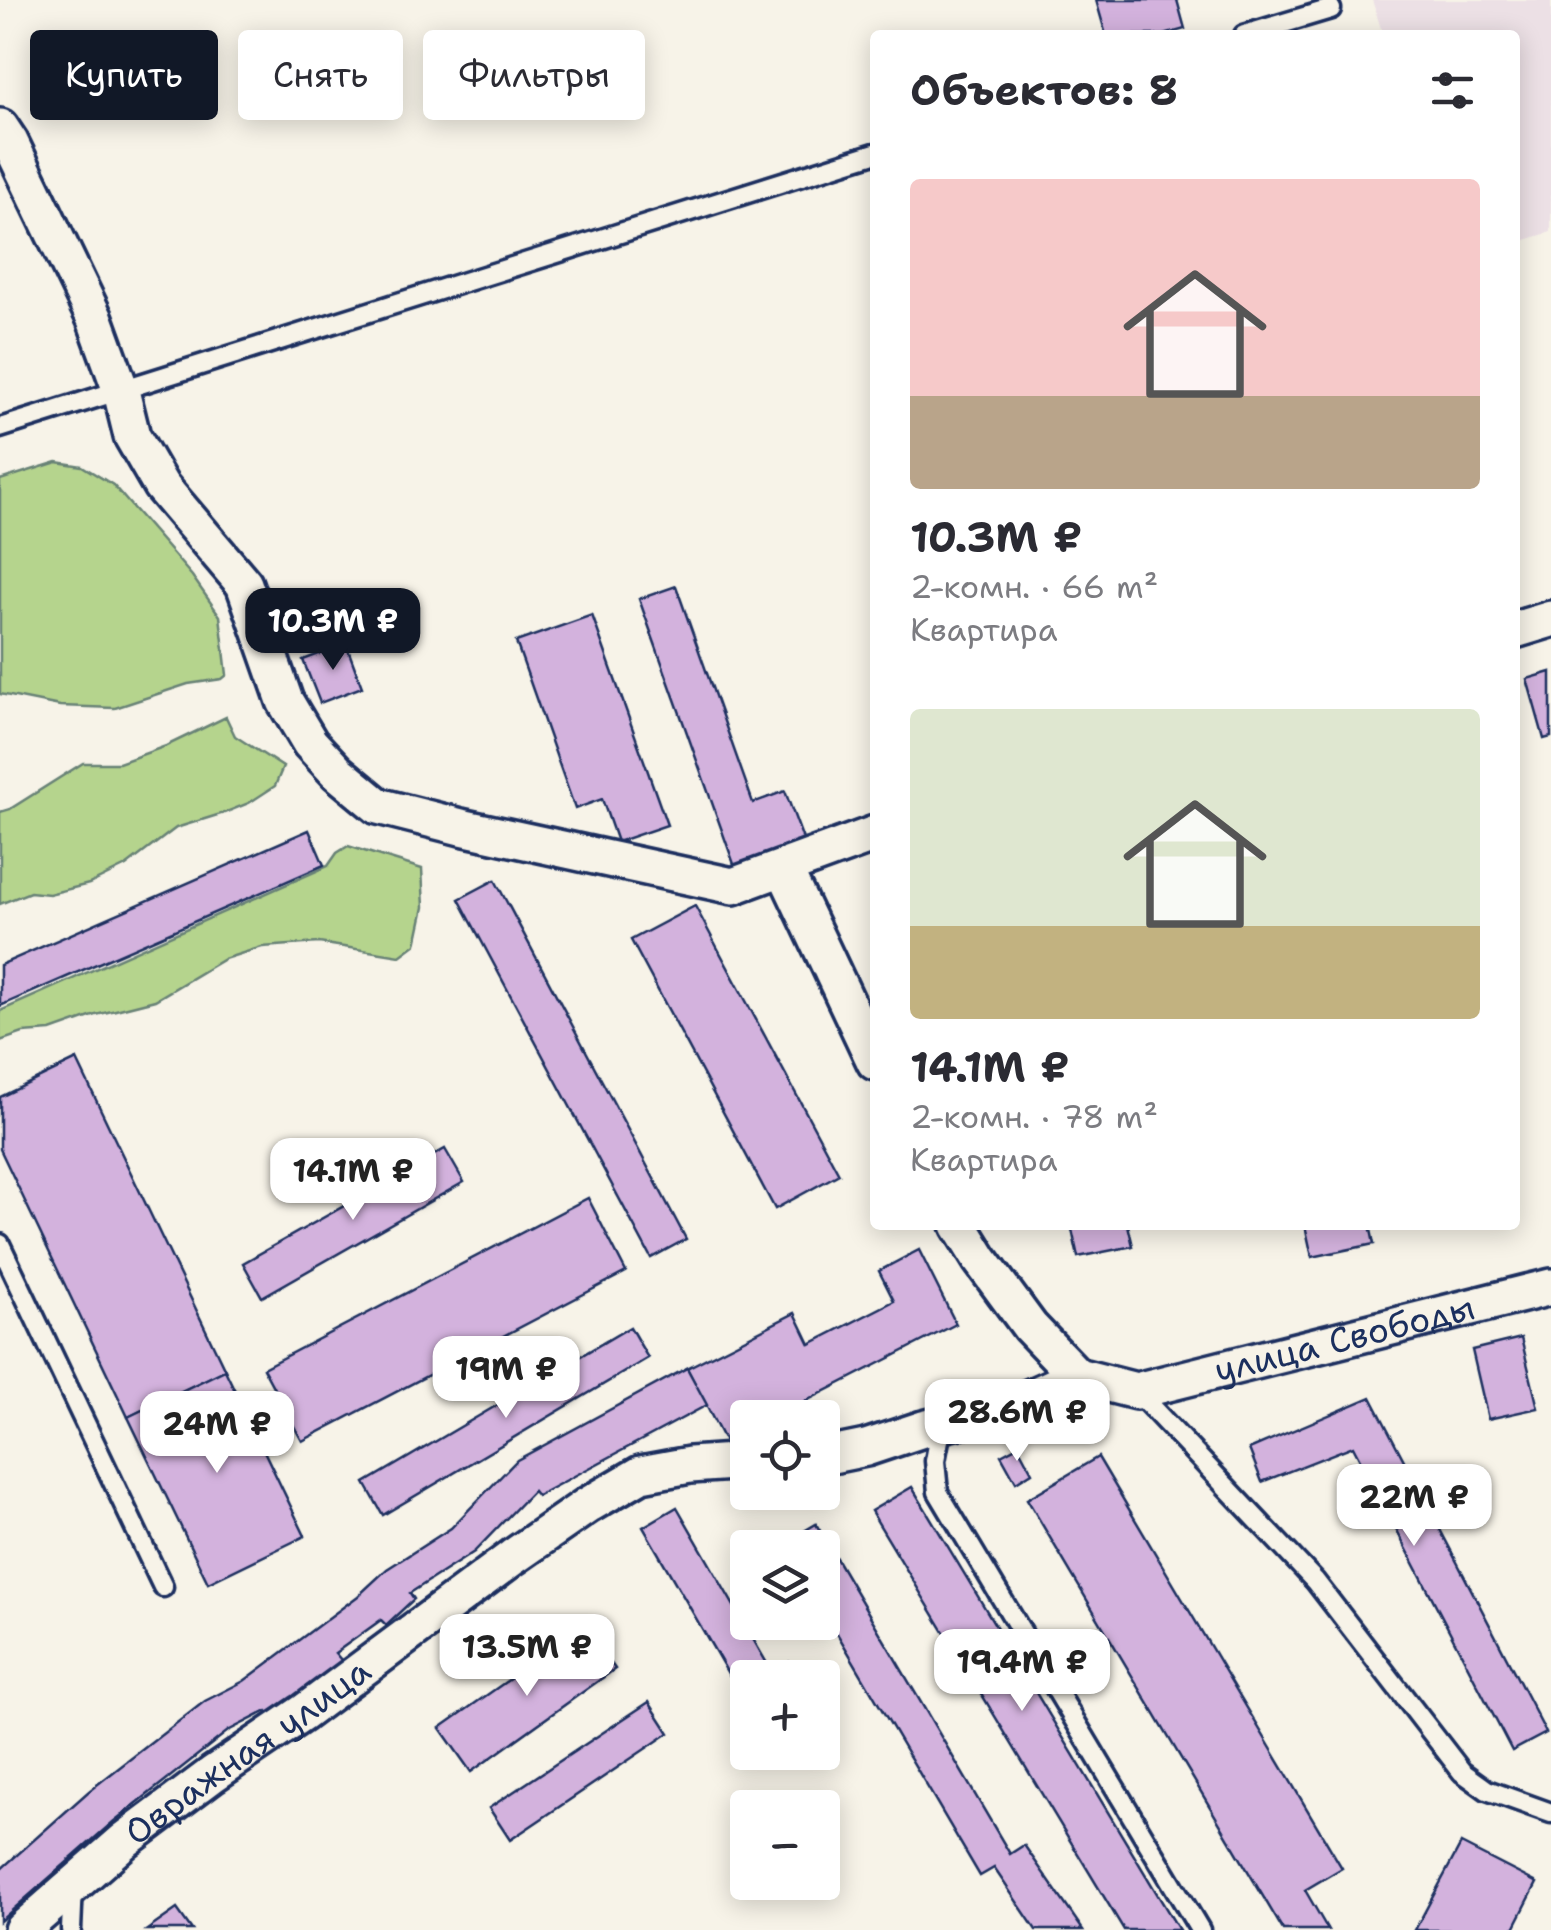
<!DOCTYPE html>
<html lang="ru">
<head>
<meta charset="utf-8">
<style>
	:root { --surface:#fff; --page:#f7f7f7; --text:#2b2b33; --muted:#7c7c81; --accent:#111827 }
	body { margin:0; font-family:"Shantell Sans",sans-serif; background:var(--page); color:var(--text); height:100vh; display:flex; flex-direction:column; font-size:38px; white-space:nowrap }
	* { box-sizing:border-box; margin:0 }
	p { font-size:32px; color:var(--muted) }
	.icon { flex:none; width:55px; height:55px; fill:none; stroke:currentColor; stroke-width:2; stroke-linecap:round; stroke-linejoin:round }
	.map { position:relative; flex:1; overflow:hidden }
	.panel { position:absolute; left:870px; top:30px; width:650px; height:1200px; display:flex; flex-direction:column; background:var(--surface); border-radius:10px; box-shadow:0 5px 25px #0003 }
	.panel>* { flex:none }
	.hud { position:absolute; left:30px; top:30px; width:690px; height:90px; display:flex; gap:20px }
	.controls { position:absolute; left:730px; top:1400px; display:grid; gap:20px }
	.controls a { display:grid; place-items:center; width:110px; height:110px; border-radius:10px; background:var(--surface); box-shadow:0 5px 25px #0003; font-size:50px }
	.price { position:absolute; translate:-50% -85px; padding:0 22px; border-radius:20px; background:#fff; color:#222; font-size:32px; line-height:65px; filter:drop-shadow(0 2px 5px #0008) }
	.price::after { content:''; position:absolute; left:50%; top:60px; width:30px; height:22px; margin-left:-15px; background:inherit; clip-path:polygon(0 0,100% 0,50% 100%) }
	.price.current { background:var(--accent); color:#fff }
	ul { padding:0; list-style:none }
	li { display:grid; align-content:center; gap:20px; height:530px; padding:0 40px }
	li span { display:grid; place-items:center; height:310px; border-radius:10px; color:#555 }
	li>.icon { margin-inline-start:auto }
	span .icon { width:180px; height:180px; fill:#fffc; stroke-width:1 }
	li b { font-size:42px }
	h2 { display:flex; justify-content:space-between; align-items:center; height:120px; padding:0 40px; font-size:42px }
	.chip { padding:0 35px; border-radius:10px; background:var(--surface); box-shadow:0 5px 25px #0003; font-size:35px; line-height:90px }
	.chip.current { background:var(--accent); color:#fff }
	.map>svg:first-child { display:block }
	.built { fill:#ece0e5 }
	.green { fill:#b5d48d; stroke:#688276; stroke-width:2.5 }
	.building { fill:#d3b2dd; stroke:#1b2f5e; stroke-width:2.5 }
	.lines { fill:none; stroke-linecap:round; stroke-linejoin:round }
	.lane-casing { stroke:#1b2f5e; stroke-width:25 }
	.street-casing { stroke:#1b2f5e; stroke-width:42 }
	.lane { stroke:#f7f3e8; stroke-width:18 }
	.street { stroke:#f7f3e8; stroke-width:35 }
	.labels { text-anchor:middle; stroke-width:8; stroke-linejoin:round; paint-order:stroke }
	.street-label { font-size:35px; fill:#1b2f5e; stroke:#f7f3e8 }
</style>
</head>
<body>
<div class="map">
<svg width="1551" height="1930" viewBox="0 0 1551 1930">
	<rect width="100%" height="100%" fill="#f7f3e8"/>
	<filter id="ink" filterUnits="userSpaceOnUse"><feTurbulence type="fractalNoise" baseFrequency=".01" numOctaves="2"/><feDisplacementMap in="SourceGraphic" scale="20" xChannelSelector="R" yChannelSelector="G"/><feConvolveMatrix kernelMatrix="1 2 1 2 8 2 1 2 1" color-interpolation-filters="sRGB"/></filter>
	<g filter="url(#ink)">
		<!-- built -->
		<path class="built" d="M1372,0H1551V232L1515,243V35H1383Z"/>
		<!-- green -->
		<g class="green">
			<path d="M57,462L82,466L113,485L192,576L220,616L227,675L222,679L188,684L115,708L60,706L0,694V480Z"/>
			<path d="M226,717L235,736L283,767L275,786L249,803L224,813L176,828L126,866L89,884L49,894L30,892L0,904V812L10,809L83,763H119L166,746Z"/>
			<path d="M348,846L422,869L424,907L416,944L400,956L319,943L262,947L224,959L155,1000L96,1015L51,1031L23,1033L0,1041V1011L328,866L337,853Z"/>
		</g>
		<!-- building -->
		<g class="building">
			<path d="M1096,0H1177L1185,29L1164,35H1106Z"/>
			<path d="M676,586L753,803L785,791L804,842L735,867L639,599Z"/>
			<path d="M592,615L667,825L617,842L602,799L575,809L516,642Z"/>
			<path d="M346,644L362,687L320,703L303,660Z"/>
			<path d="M1551,672V737L1544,739L1527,679Z"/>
			<path d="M309,830L324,865L0,1006V965Z"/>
			<path d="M495,880L686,1239L651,1258L459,899Z"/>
			<path d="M695,906L839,1174L775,1209L631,940Z"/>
			<path d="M77,1060L225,1370L128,1417L0,1149V1097Z"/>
			<path d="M445,1149L464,1182L262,1297L243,1263Z"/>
			<path d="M588,1198L626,1272L302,1441L263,1368Z"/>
			<path d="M1071,1225H1128L1133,1246L1078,1257Z"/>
			<path d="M1305,1225H1370L1374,1244L1312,1257Z"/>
			<path d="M919,1250L956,1324L773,1418H748V1430L725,1442L687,1368L795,1313L810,1344L894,1301L879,1271Z"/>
			<path d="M630,1327L648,1358L383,1515L365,1483Z"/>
			<path d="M1521,1338L1538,1408L1488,1419L1472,1350Z"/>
			<path d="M687,1368L707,1405L537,1496L533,1491L474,1552L410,1593L414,1599L386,1625L381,1620L335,1653L342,1661L271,1716L267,1711L228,1731L113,1822L0,1921V1870L89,1791L205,1701L244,1681L358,1596L387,1569L451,1528L517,1460Z"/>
			<path d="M225,1370L305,1536L208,1583L128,1417Z"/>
			<path d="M1371,1397L1546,1733L1512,1751L1353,1446L1262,1482L1249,1449Z"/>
			<path d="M1018,1446L1032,1472L1016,1482L1001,1455Z"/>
			<path d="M1098,1457L1342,1868L1305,1890L1328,1930H1283L1027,1499Z"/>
			<path d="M912,1487L1179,1930H1124L871,1511Z"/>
			<path d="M677,1507L772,1672L789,1662L798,1678H748V1708L643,1527Z"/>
			<path d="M816,1524L1010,1854L1024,1845L1083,1930H1036L994,1868L980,1876L822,1608V1548H787L784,1543Z"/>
			<path d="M585,1626L615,1669L471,1772L440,1728Z"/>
			<path d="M649,1702L669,1733L510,1840L489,1808Z"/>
			<path d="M1461,1844L1537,1883L1513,1930H1415Z"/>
			<path d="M177,1909L192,1930H147Z"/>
		</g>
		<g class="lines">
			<defs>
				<g id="lane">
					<path d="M1244,35L1331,9"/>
					<path d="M0,428L875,153"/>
					<path d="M0,1244L163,1587"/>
					<path d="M1136,1391L1315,1581L1462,1772L1487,1790L1551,1813"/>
					<path d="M942,1424L935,1461L938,1492L1200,1930"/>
					<path d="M71,1930L73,1885"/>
				</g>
				<g id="street">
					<path d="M0,127L10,142L95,319L121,391L132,436L161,486L244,584L285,701L310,743L337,772L378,806L461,827L733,886L875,834"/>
					<path d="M1515,630L1551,619"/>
					<path d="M784,869L875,1062"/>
					<path id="s1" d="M959,1225L980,1259L1030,1327L1077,1376L1136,1391L1551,1287"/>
					<path d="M822,1457L866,1448L923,1429L1007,1408L1077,1376"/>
					<path id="s2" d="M22,1930L125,1840L213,1774L303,1713L513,1557L588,1505L641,1474L690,1465L748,1461"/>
				</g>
			</defs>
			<!-- lane casing -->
			<use href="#lane" class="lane-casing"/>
			<!-- street casing -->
			<use href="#street" class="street-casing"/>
			<!-- lane -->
			<use href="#lane" class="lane"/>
			<!-- street -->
			<use href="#street" class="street"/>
		</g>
	</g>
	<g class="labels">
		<!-- street labels -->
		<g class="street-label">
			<text dy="12" stroke="none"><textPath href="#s1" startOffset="468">улица Свободы</textPath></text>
			<text dy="12" stroke="none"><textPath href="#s2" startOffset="288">Овражная улица</textPath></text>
		</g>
	</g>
</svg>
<div class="controls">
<a><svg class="icon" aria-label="locate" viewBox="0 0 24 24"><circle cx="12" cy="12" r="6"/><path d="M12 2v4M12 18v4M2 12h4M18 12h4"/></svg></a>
<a><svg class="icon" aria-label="layers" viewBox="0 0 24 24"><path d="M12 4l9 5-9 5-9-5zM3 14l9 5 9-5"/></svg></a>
<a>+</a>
<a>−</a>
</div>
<b class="price current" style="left:333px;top:673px">10.3M ₽</b>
<b class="price" style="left:353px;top:1223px">14.1M ₽</b>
<b class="price" style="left:506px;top:1421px">19M ₽</b>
<b class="price" style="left:1017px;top:1464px">28.6M ₽</b>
<b class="price" style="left:217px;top:1476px">24M ₽</b>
<b class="price" style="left:1414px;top:1549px">22M ₽</b>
<b class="price" style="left:527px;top:1699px">13.5M ₽</b>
<b class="price" style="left:1022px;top:1714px">19.4M ₽</b>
<div class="hud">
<a class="chip current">Купить</a>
<a class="chip">Снять</a>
<a class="chip">Фильтры</a>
</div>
<section class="panel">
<h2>Объектов: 8<svg class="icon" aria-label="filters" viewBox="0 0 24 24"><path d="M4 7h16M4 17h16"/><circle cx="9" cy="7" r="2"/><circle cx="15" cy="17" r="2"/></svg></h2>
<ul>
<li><span style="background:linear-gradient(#f6c9c9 70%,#b9a48a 0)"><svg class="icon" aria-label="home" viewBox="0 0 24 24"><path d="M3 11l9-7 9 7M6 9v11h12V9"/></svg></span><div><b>10.3M ₽</b><p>2-комн. · 66 m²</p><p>Квартира</p></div></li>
<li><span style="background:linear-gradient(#dfe7d0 70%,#c2b280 0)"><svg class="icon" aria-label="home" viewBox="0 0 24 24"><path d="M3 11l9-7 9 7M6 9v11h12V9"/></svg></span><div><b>14.1M ₽</b><p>2-комн. · 78 m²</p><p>Квартира</p></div></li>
</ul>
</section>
</div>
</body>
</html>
